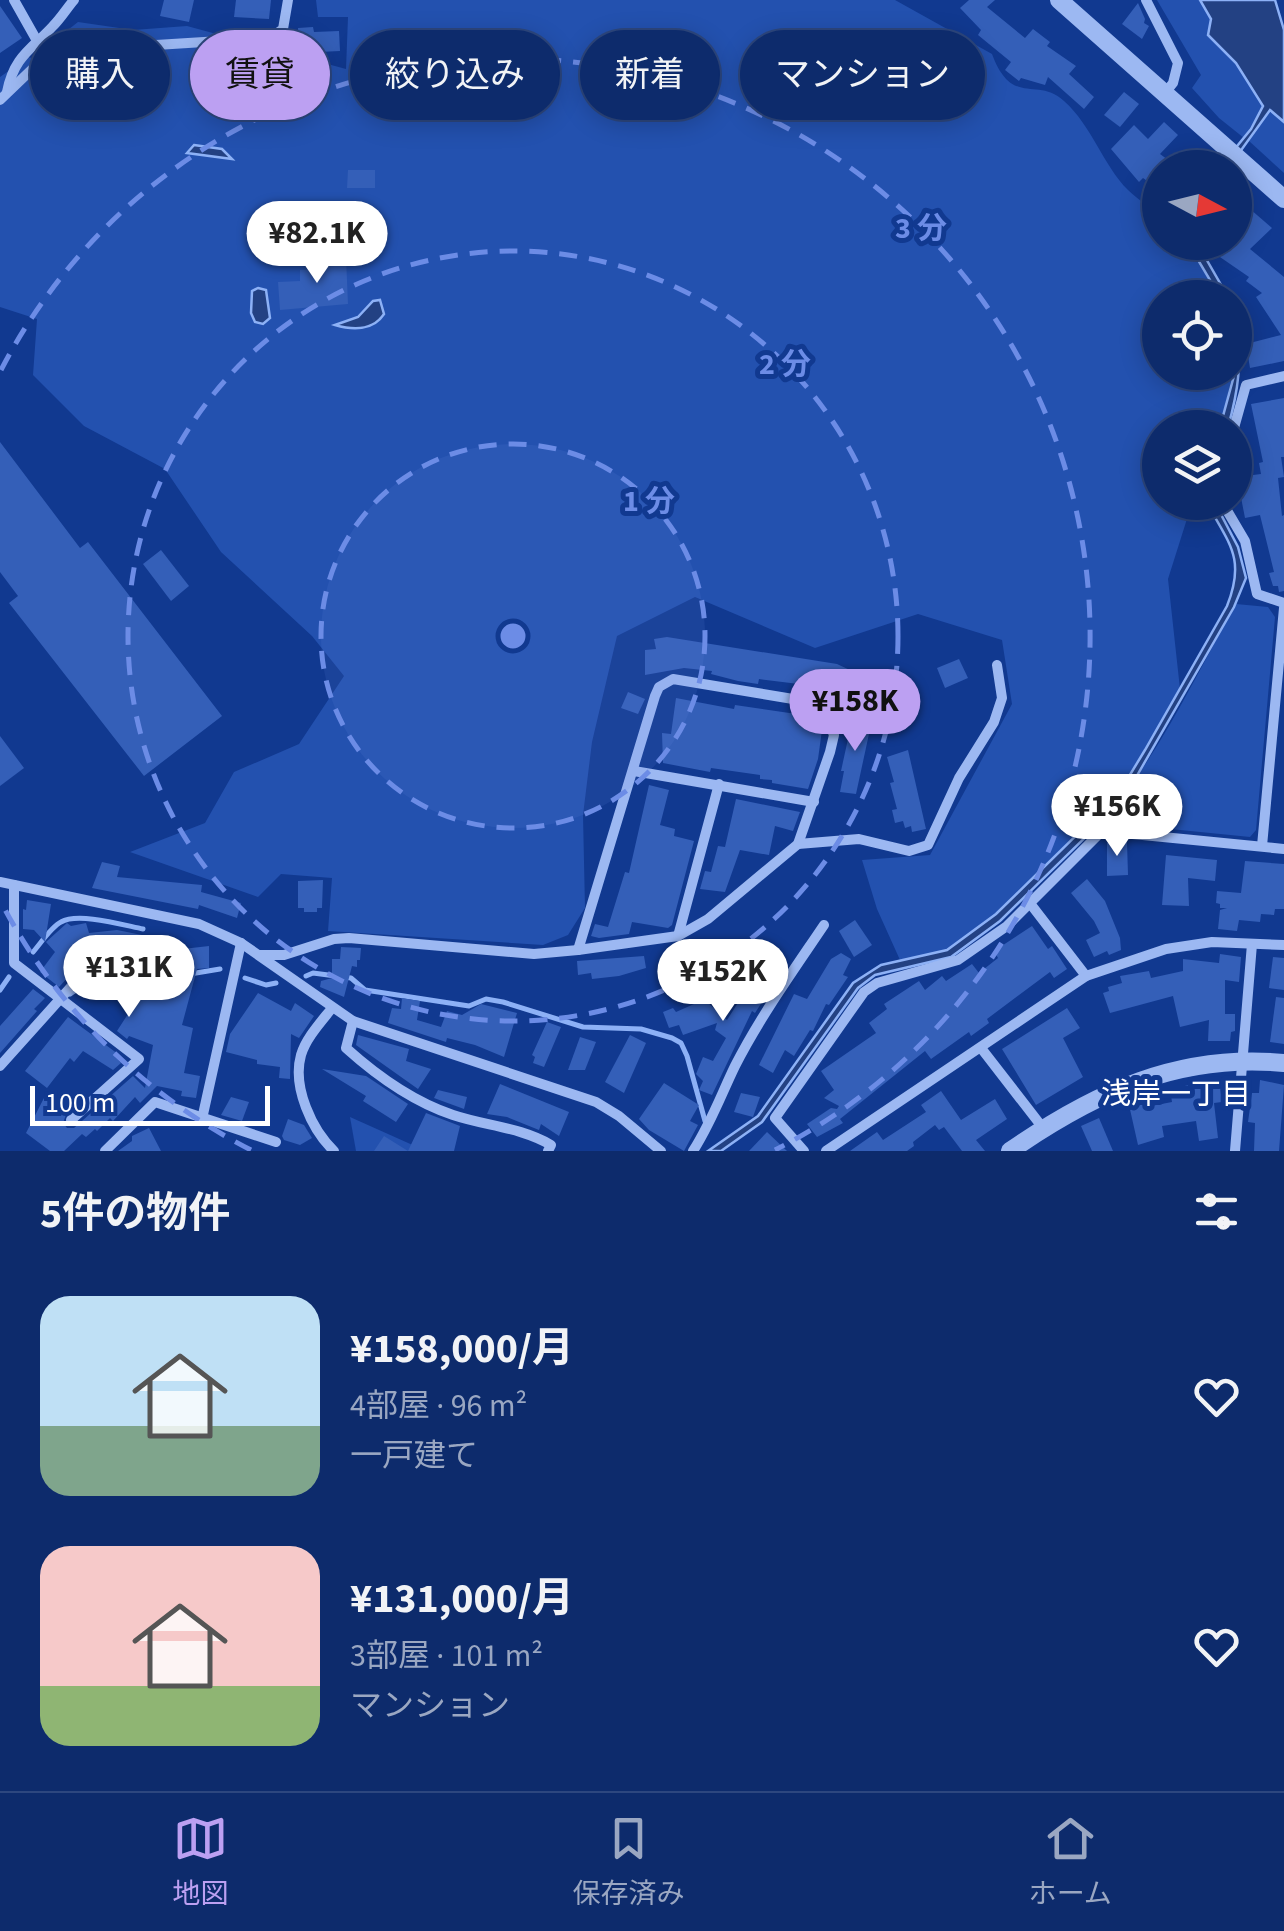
<!DOCTYPE html>
<html lang="ja">
<head>
<meta charset="utf-8">
<style>
	:root { --surface:#0d2b6c; --page:#163372; --text:#f1f3f6; --muted:#9aa7c2; --line:#2d477f; --accent:#bca0f2 }
	body { margin:0; font-family:"Source Sans 3","Noto Sans JP",sans-serif; background:var(--page); color:var(--text); height:100vh; display:flex; flex-direction:column; font-size:38px; white-space:nowrap }
	* { box-sizing:border-box; margin:0 }
	p { font-size:32px; color:var(--muted) }
	.icon { flex:none; width:55px; height:55px; fill:none; stroke:currentColor; stroke-width:2; stroke-linecap:round; stroke-linejoin:round }
	.map { position:relative; height:1151px; overflow:hidden }
	.panel { display:flex; flex-direction:column; background:var(--surface); flex:1 }
	.panel>* { flex:none }
	.banner { position:absolute; left:30px; top:30px; width:1225px; height:90px; display:flex; gap:20px }
	.needle { width:65px; rotate:97deg }
	.buttons { position:absolute; left:1142px; top:150px; display:grid; gap:20px }
	.buttons a { display:grid; place-items:center; width:110px; height:110px; border-radius:50%; background:var(--surface); box-shadow:0 5px 25px #0003,0 0 0 2px var(--line); font-size:50px }
	.scale { position:absolute; left:30px; bottom:25px; width:240px; box-sizing:border-box; padding-left:10px; border:5px solid #fff; border-top:0; font-size:28px; line-height:35px; white-space:nowrap; color:#fff; -webkit-text-stroke:8px #113990; paint-order:stroke }
	.price { position:absolute; translate:-50% -85px; padding:0 22px; border-radius:35px; background:#fff; color:#222; font-size:32px; line-height:65px; filter:drop-shadow(0 2px 5px #0008) }
	.price::after { content:''; position:absolute; left:50%; top:60px; width:30px; height:22px; margin-left:-15px; background:inherit; clip-path:polygon(0 0,100% 0,50% 100%) }
	.price.selected { background:var(--accent); color:#111 }
	ul { padding:0; list-style:none }
	li { display:flex; align-items:center; gap:30px; height:250px; padding:0 40px }
	li span { display:grid; place-items:center; flex:none; width:280px; height:200px; border-radius:30px; color:#555 }
	li>.icon { margin-inline-start:auto }
	span .icon { width:120px; height:120px; fill:#fffc; stroke-width:1 }
	li b { font-size:42px }
	h2 { display:flex; justify-content:space-between; align-items:center; height:120px; padding:0 40px; font-size:42px }
	.pill { padding:0 35px; border-radius:45px; background:var(--surface); box-shadow:0 5px 25px #0003,0 0 0 2px var(--line); font-size:35px; line-height:90px }
	.pill.selected { background:var(--accent); color:#111 }
	.tabs { display:flex; justify-content:space-around; align-items:center; height:140px; border-top:2px solid var(--line); background:var(--surface); font-size:28px; color:var(--muted) }
	.tabs a { display:grid; justify-items:center; gap:5px }
	.tabs .selected { color:var(--accent) }
	.map>svg:first-child { display:block }
	.green { fill:#2351af }
	.water { fill:#234183; stroke:#8db1f6; stroke-width:2.5 }
	.lines { fill:none; stroke-linecap:round; stroke-linejoin:round }
	.stream { stroke:#8db1f6; stroke-width:5 }
	.building { fill:#345fb8 }
	.minor { stroke:#9cb8f2; stroke-width:10 }
	.tertiary { stroke:#9cb8f2; stroke-width:18 }
	.ring { fill:none; stroke:#6c8ce6; stroke-width:5; stroke-dasharray:18 12 }
	.labels { text-anchor:middle; stroke-width:10; stroke-linejoin:round; paint-order:stroke }
	.neighbourhood-label { font-size:30px; fill:#fff; stroke:#113990 }
	.centre { fill:#6c8ce6; stroke:#113990; stroke-width:5 }
	.ring-label { font-size:30px; text-anchor:middle; font-weight:bold; fill:#6c8ce6; stroke:#113990; stroke-width:10; stroke-linejoin:round; paint-order:stroke }
</style>
</head>
<body>
<div class="map">
<svg width="1284" height="1151" viewBox="0 0 1284 1151">
	<rect width="100%" height="100%" fill="#113990"/>
	<!-- green -->
	<g class="green">
		<path d="M316,0H895L992,54C1012,108 1037,76 1064,101C1092,126 1103,165 1128,190C1137,199 1150,207 1160,213V242L1188,243L1220,297L1160,298V372L1233,373L1220,427L1160,428V502L1192,503L1168,579L1180,689L1122,788L996,914L947,950L900,960L877,909L862,860L930,855L1012,704L1002,640L918,614L815,648L695,597L617,636L592,742L583,815L585,908L568,935L543,945L328,931L332,878L281,874L258,897L130,852L205,823L234,772L299,744L344,676L312,636L221,552L165,469L84,426L33,375L37,319L0,307V77L10,70L18,55L32,58L78,22L133,30L187,26L346,69L348,17H318Z"/>
		<path d="M1157,0H1200L1211,19L1208,36L1236,63L1263,107L1244,138L1219,118L1192,88L1201,75Z"/>
		<path d="M1270,110L1284,122V173L1249,141Z"/>
		<path d="M1236,604L1268,607L1275,617L1256,830L1250,837L1101,822C1158,759 1194,678 1236,604Z"/>
		<path d="M350,1117L426,1151H356Z"/>
	</g>
	<!-- water -->
	<g class="water">
		<path d="M1200,0H1275L1284,30V122L1270,110L1229,167H1220L1251,129L1263,106L1236,63L1208,35L1211,19Z"/>
		<path d="M205,93L244,96L249,100V106L240,114L221,112L200,102L198,95Z"/>
		<path d="M194,145L222,149L232,159L187,153Z"/>
		<path d="M1188,243H1197L1228,297H1220Z"/>
		<path d="M258,288L266,290L270,318L263,324L255,322L251,313L252,291Z"/>
		<path d="M380,300L384,314C373,331 352,330 335,325L358,317L373,301Z"/>
		<path d="M1235,324C1243,360 1238,392 1228,427H1220L1235,372Z"/>
		<path d="M1207,503H1215L1238,547L1246,578L1234,607L1127,793L1101,822L1000,921L951,957L875,975L858,988L762,1122L721,1151H708L758,1116L853,983L881,965L947,950L996,914L1096,816L1122,788L1145,750L1227,606C1246,558 1229,544 1207,503Z"/>
	</g>
	<g class="lines">
		<!-- stream -->
		<g class="stream">
			<path d="M33,952C41,943 51,927 61,922C78,912 123,925 143,929"/>
			<path d="M190,974L220,969"/>
			<path d="M306,976L313,973L351,978L365,990L469,1006L486,999L503,1002L583,1027L641,1029L672,1038L681,1043L687,1056L705,1121"/>
			<path d="M245,978L266,985L276,983"/>
			<path d="M0,990L9,977"/>
			<path d="M70,994C96,978 104,967 135,975"/>
		</g>
	</g>
	<!-- building -->
	<g class="building">
		<path d="M164,0H194L189,22L160,16Z"/>
		<path d="M236,0H271L269,19L234,17Z"/>
		<path d="M969,0H995L987,7L1025,38L1033,29L1050,42L1047,46L1076,66L1069,74L1094,97L1084,109L1048,77L1045,85L1021,78L1019,81L1005,70L1011,62L978,35L981,30L960,8Z"/>
		<path d="M1138,3L1145,19L1144,23L1149,26L1142,39L1122,24Z"/>
		<path d="M0,6L22,38L0,53Z"/>
		<path d="M313,27L314,32L339,31L340,51L299,53L298,28Z"/>
		<path d="M1124,92L1139,104L1120,127L1104,115Z"/>
		<path d="M1164,122L1178,135L1160,154L1179,168H1160V190L1143,178L1139,182L1111,149L1134,125L1148,139Z"/>
		<path d="M348,170H375V188H347Z"/>
		<path d="M1235,196L1272,228L1250,249L1284,277V361L1250,368L1246,344L1281,335L1256,297L1262,293L1246,281L1249,277L1217,255L1226,242H1235Z"/>
		<path d="M340,255V258L346,257L348,304L280,310L278,282L300,281V270L316,269L315,256Z"/>
		<path d="M1284,398V457H1281L1284,477L1278,478L1282,516L1284,515V591L1279,592L1278,586H1273L1269,573L1274,572L1260,515L1245,518L1237,477L1261,474L1259,463L1263,462L1251,404Z"/>
		<path d="M0,442L80,548L88,542L222,716L144,776L9,603L18,596L0,572Z"/>
		<path d="M161,550L189,586L171,601L143,564Z"/>
		<path d="M667,637L837,664L852,671L856,698L814,690L815,686L759,679L758,684L738,681L711,674L712,671L684,668L645,675V650L656,649L654,639Z"/>
		<path d="M959,659L968,678L945,688L937,668Z"/>
		<path d="M628,692L645,699L638,714L621,708Z"/>
		<path d="M676,698L734,709L735,705L810,716V722L820,724L822,730L818,759L808,789L772,783V780L760,779V775L711,768L710,772L663,763L662,733L671,734Z"/>
		<path d="M853,716L872,720L856,794L840,792L844,771H841Z"/>
		<path d="M0,736L24,768L0,786Z"/>
		<path d="M908,750L926,829L912,832L911,826L905,828L903,821L895,823L892,810L897,809L890,783L894,782L887,757Z"/>
		<path d="M649,785L669,790L660,825L675,829L674,836L694,841L672,925L668,928L632,922L629,934L599,938L591,936L595,924L608,927L625,872L629,873Z"/>
		<path d="M736,799L800,812L793,831L775,826L769,855L740,850L725,892L700,889L705,871L711,872L718,846L725,847Z"/>
		<path d="M1127,842L1128,875L1107,876V843Z"/>
		<path d="M1166,855L1217,860L1215,881L1188,878L1189,906L1162,905Z"/>
		<path d="M1245,861L1284,864V909H1275L1274,915L1261,914L1260,922L1239,920L1237,931L1218,929L1220,910L1227,908H1220V904L1216,903L1217,891L1241,893Z"/>
		<path d="M102,862L120,866L117,877L202,885L201,892L241,903L237,918L199,905L198,909L92,888Z"/>
		<path d="M1087,879L1105,901L1120,938L1121,950L1109,955L1107,951L1094,957L1086,940L1100,933L1094,921L1071,893Z"/>
		<path d="M323,880L322,908H317V912H304V908H298V881Z"/>
		<path d="M27,900L51,904L45,942L34,930L23,929V909L26,910Z"/>
		<path d="M855,920L872,945L854,957L839,931Z"/>
		<path d="M67,923L71,926L86,923L89,933L117,930L147,936L148,953L209,946V968L197,969L182,1025L193,1028L184,1073L200,1076L196,1098L181,1096L182,1091L157,1086L140,1103L135,1097L113,1121L110,1118L97,1131L95,1129L86,1137L82,1134L64,1151H50L26,1133L45,1096L67,1112L63,1123L67,1128H74L133,1076L145,1088L153,1045L129,1036L127,1039L117,1031L137,1000L121,992L137,960L115,963V959L93,960L72,973L59,987L40,972L55,952L46,942Z"/>
		<path d="M1032,926L1048,949L1052,946L1067,969L1054,978L1050,972L987,1019L989,1023L971,1036L969,1032L931,1059L925,1051L840,1119L843,1123L817,1137L807,1124L831,1108L837,1109L839,1106L824,1098L834,1090L821,1071L876,1033L869,1023L887,1009L884,1004L919,981L925,990L942,976L946,981L972,964L979,973L998,958L994,951Z"/>
		<path d="M341,947L361,948L360,960H357V967L352,966L344,997L320,987L321,981L332,978V959H340Z"/>
		<path d="M841,953L851,959L843,975L848,977L829,1005L826,1004L813,1031L810,1030L794,1056L785,1050L773,1073L759,1065L794,994L807,999L831,959Z"/>
		<path d="M1220,954L1241,957L1239,982L1225,980V1014H1235V1031L1231,1032L1230,1041H1208L1209,1020L1180,1027L1173,996L1110,1013L1103,993L1109,991L1108,987L1122,983L1120,976L1149,971L1151,978L1183,971V959L1219,963Z"/>
		<path d="M644,956L646,968L619,976L592,979L591,973L578,975L577,961Z"/>
		<path d="M1273,957L1284,958V990L1269,988Z"/>
		<path d="M774,962L786,965L755,1013L752,1011L712,1095L699,1090L703,1081L696,1074L703,1057L713,1061L726,1038L715,1030L717,1023L683,1035L679,1025L669,1028L663,1012L673,1008L676,1012L694,1004L695,999L707,998V1002L727,1020L750,984L759,974L765,978Z"/>
		<path d="M33,989L45,998L34,1009L37,1011L0,1053V1026Z"/>
		<path d="M258,993L291,1011L295,1003L314,1016L299,1038L291,1034L290,1079L279,1078L280,1067L257,1064V1060L226,1052L230,1034Z"/>
		<path d="M1276,997L1284,998V1044L1270,1042Z"/>
		<path d="M402,998L420,1001L417,1020L441,1027L447,1011L462,1015L481,1004L517,1013L504,1057L475,1045L447,1038L446,1042L388,1023L392,1008L401,1009Z"/>
		<path d="M1067,1008L1080,1028L1063,1038L1083,1077L1036,1105L1002,1049Z"/>
		<path d="M68,1017L118,1054L115,1057L121,1063L113,1070L83,1051L74,1062L70,1058L47,1088L25,1071Z"/>
		<path d="M547,1022L561,1027L544,1067L533,1063L535,1057L532,1055Z"/>
		<path d="M358,1035L409,1049L406,1061L431,1069L418,1089L356,1045Z"/>
		<path d="M630,1035L646,1043L624,1093L605,1082Z"/>
		<path d="M580,1037L596,1042L585,1070H568Z"/>
		<path d="M322,1069L366,1076L408,1104L396,1122L363,1101L366,1096Z"/>
		<path d="M1219,1079L1222,1102L1214,1103L1218,1138L1199,1141L1196,1121L1162,1126L1164,1137L1138,1145L1129,1105L1144,1100L1146,1107L1172,1102L1170,1089Z"/>
		<path d="M1260,1080L1284,1085L1279,1151H1254L1255,1123L1248,1122L1252,1093H1259Z"/>
		<path d="M664,1083L699,1105L690,1121L698,1125L684,1151L649,1130L639,1119Z"/>
		<path d="M500,1084L569,1112L559,1136L541,1124L539,1130L507,1117L487,1114Z"/>
		<path d="M438,1090L467,1097L464,1109L434,1098Z"/>
		<path d="M941,1091L961,1120L995,1099L1007,1119L976,1140L985,1151H962L944,1127L939,1130L935,1125L913,1142L914,1146L907,1151H850L877,1132L883,1140L926,1112L921,1105Z"/>
		<path d="M741,1093L760,1097L753,1117L734,1112Z"/>
		<path d="M231,1097L249,1102L242,1121L221,1115Z"/>
		<path d="M426,1113L460,1126L454,1151H374L384,1136L408,1151Z"/>
		<path d="M1099,1118L1113,1151H1092L1081,1126Z"/>
		<path d="M288,1119L304,1125L312,1138L300,1145L284,1140L282,1136Z"/>
		<path d="M149,1128L161,1151H118L132,1141V1136Z"/>
		<path d="M767,1132L787,1151H749Z"/>
	</g>
	<g class="lines">
		<!-- minor -->
		<g class="minor">
			<path d="M14,0L36,39"/>
			<path d="M1146,0L1178,63L1173,83L1165,93"/>
			<path d="M7,92C14,56 32,49 53,26C61,18 67,8 74,0"/>
			<path d="M0,100L49,53L86,34L156,45L270,38L283,29L288,0"/>
			<path d="M1234,428L1246,385L1284,376"/>
			<path d="M1222,502L1245,541L1257,594L1284,603"/>
			<path d="M673,679L805,701L824,711L834,735L830,752L798,844L708,919L678,936L578,950L655,696L659,687Z"/>
			<path d="M634,771L814,802"/>
			<path d="M798,844L859,839L909,851L928,845L959,778L994,722L1002,698L997,665"/>
			<path d="M1262,846L1284,608"/>
			<path d="M0,882L199,924L241,943L353,1021L596,1102L619,1116L661,1151"/>
			<path d="M14,885V963L139,1059L71,1120"/>
			<path d="M1029,902L1086,976"/>
			<path d="M678,936L719,784"/>
			<path d="M259,955H284L334,939L349,938L534,954L578,950"/>
			<path d="M332,1008C321,1022 306,1038 301,1055C292,1087 312,1130 334,1151"/>
			<path d="M353,1021L346,1048C376,1075 414,1102 453,1115C486,1126 520,1127 551,1145L548,1151"/>
			<path d="M981,1048L1043,1128"/>
			<path d="M0,1066L78,979L100,969"/>
			<path d="M202,1119L241,943"/>
			<path d="M105,1151L155,1102L276,1142"/>
			<path d="M693,1151C711,1123 721,1095 735,1066C760,1017 793,971 824,925"/>
			<path d="M804,1151L775,1118L864,992L877,983L958,960L1007,926L1102,831L1284,849"/>
			<path d="M826,1151L1086,976L1166,949L1212,942L1284,945"/>
			<path d="M1235,1151L1252,944"/>
		</g>
		<!-- tertiary -->
		<g class="tertiary">
			<path d="M1059,0L1284,199"/>
			<path d="M1010,1151C1095,1092 1179,1053 1284,1063"/>
		</g>
	</g>
	<!-- distance rings -->
	<circle cx="513" cy="636" r="192" fill="#6c8ce6" fill-opacity=".12"/>
	<g class="ring">
		<circle cx="513" cy="636" r="192"/>
		<circle cx="513" cy="636" r="385"/>
		<path d="M251 1150A577 577 0 0 1 1 902M1 370A577 577 0 1 1 775 1150"/>
	</g>
	<g class="labels">
		<!-- neighbourhood labels -->
		<g class="neighbourhood-label">
			<text x="1176" y="1104">浅岸一丁目</text>
		</g>
	</g>
	<circle cx="513" cy="636" r="15" class="centre"/>
	<g class="ring-label">
		<text x="921" y="238">3 分</text>
		<text x="785" y="374">2 分</text>
		<text x="649" y="511">1 分</text>
	</g>
</svg>
<div class="buttons">
<a><svg class="needle" viewBox="-14 -14 28 28"><path d="M0-13l5 13h-10z" fill="#e53935"/><path d="M0 13l5-13h-10z" fill="#9aa7c2"/></svg></a>
<a><svg class="icon" aria-label="locate" viewBox="0 0 24 24"><circle cx="12" cy="12" r="6"/><path d="M12 2v4M12 18v4M2 12h4M18 12h4"/></svg></a>
<a><svg class="icon" aria-label="layers" viewBox="0 0 24 24"><path d="M12 4l9 5-9 5-9-5zM3 14l9 5 9-5"/></svg></a>
</div>
<div class="scale">100 m</div>
<b class="price" style="left:317px;top:286px">¥82.1K</b>
<b class="price selected" style="left:855px;top:754px">¥158K</b>
<b class="price" style="left:1117px;top:859px">¥156K</b>
<b class="price" style="left:129px;top:1020px">¥131K</b>
<b class="price" style="left:723px;top:1024px">¥152K</b>
<div class="banner">
<a class="pill">購入</a>
<a class="pill selected">賃貸</a>
<a class="pill">絞り込み</a>
<a class="pill">新着</a>
<a class="pill">マンション</a>
</div>
</div>
<section class="panel">
<h2>5件の物件<svg class="icon" aria-label="filters" viewBox="0 0 24 24"><path d="M4 7h16M4 17h16"/><circle cx="9" cy="7" r="2"/><circle cx="15" cy="17" r="2"/></svg></h2>
<ul>
<li><span style="background:linear-gradient(#bfe0f5 65%,#7fa58c 0)"><svg class="icon" aria-label="home" viewBox="0 0 24 24"><path d="M3 11l9-7 9 7M6 9v11h12V9"/></svg></span><div><b>¥158,000/月</b><p>4部屋 · 96 m²</p><p>一戸建て</p></div><svg class="icon" aria-label="heart" viewBox="0 0 24 24"><path d="M12 20l-8-8c-3-5 5-10 8-4 3-6 11-1 8 4z"/></svg></li>
<li><span style="background:linear-gradient(#f6c9c9 70%,#8fb573 0)"><svg class="icon" aria-label="home" viewBox="0 0 24 24"><path d="M3 11l9-7 9 7M6 9v11h12V9"/></svg></span><div><b>¥131,000/月</b><p>3部屋 · 101 m²</p><p>マンション</p></div><svg class="icon" aria-label="heart" viewBox="0 0 24 24"><path d="M12 20l-8-8c-3-5 5-10 8-4 3-6 11-1 8 4z"/></svg></li>
</ul>
</section>
<nav class="tabs">
<a class="selected"><svg class="icon" aria-label="map" viewBox="0 0 24 24"><path d="M3 6l6-2 6 2 6-2v14l-6 2-6-2-6 2zM9 4v14M15 6v14"/></svg>地図</a>
<a><svg class="icon" aria-label="saved" viewBox="0 0 24 24"><path d="M7 4h10v16l-5-4-5 4z"/></svg>保存済み</a>
<a><svg class="icon" aria-label="home" viewBox="0 0 24 24"><path d="M3 11l9-7 9 7M6 9v11h12V9"/></svg>ホーム</a>
</nav>
</body>
</html>
